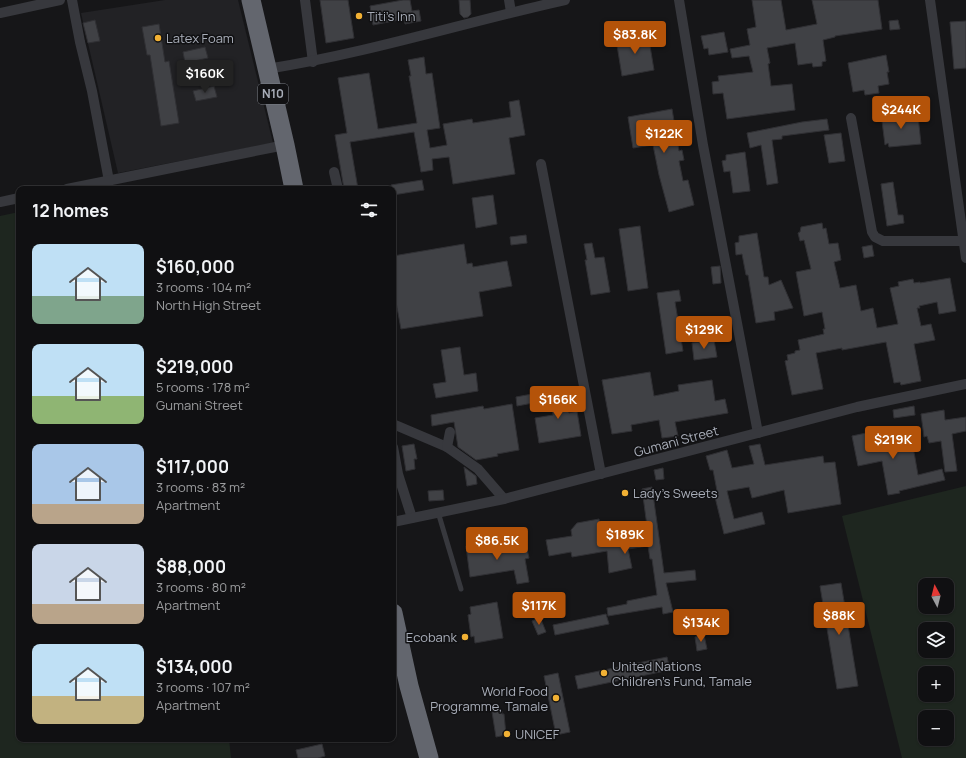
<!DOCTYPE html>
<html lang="en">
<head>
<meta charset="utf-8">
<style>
	:root { --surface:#101012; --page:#19191b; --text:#f1f3f6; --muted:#9c9d9f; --line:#303032; --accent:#b45309 }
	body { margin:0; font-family:Manrope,sans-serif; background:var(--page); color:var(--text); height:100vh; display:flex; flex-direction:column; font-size:15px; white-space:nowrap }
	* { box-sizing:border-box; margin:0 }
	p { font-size:13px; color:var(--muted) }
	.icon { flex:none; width:22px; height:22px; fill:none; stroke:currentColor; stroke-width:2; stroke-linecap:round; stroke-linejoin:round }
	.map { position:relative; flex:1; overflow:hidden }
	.panel { position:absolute; left:16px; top:186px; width:380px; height:556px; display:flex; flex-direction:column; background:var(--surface); border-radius:8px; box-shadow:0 1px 3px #0004,0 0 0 1px var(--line) }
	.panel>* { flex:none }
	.needle { width:26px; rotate:353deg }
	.fabs { position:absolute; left:918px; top:578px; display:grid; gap:8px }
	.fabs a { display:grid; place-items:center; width:36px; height:36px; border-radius:8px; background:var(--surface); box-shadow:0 1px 3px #0004,0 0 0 1px var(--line); font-size:20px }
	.price { position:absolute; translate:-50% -34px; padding:0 9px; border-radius:4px; background:var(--accent); color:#fff; font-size:13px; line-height:26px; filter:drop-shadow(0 1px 2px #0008) }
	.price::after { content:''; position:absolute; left:50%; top:24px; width:12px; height:9px; margin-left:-6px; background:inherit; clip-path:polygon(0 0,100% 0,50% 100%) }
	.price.selected { background:#222; color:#fff }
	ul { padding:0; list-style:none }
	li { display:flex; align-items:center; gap:12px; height:100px; padding:0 16px }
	li span { display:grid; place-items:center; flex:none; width:112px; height:80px; border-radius:8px; color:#555 }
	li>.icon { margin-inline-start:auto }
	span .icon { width:48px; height:48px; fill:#fffc; stroke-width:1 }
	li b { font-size:17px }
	h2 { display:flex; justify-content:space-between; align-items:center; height:48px; padding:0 16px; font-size:17px }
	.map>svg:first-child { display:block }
	.built { fill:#222225 }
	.green { fill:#1e261f; fill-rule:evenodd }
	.building { fill:#404145; stroke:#303034 }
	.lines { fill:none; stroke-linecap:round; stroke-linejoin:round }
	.lane { stroke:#37383d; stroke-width:5 }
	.street { stroke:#37383d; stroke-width:10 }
	.highway { stroke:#63666e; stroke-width:19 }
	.poi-dot { fill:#f2b134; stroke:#111113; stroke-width:1.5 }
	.labels { text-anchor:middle; stroke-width:3; stroke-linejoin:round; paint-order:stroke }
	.shield { fill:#111113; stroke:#7b7e86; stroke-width:1 }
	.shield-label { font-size:12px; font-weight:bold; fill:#a8adb8 }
	.poi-label { font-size:13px; fill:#a8adb8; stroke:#111113; text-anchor:start }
	.street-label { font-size:13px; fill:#a8adb8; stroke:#111113 }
</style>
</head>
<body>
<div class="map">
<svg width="966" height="758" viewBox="0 0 966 758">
	<rect width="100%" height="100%" fill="#161618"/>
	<!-- built -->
	<path class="built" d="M165,0H238L273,143L118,173L81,13Z"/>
	<!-- green -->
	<g class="green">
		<path d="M19,212V739H229L231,758H0V216Z"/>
		<path d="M966,486V758H902L842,516ZM925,585H947V607H925ZM925,629H947V651H925ZM925,673H947V695H925ZM925,717H947V739H925Z"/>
	</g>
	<!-- building -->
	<g class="building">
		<path d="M320,0H348L354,38L326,43Z"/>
		<path d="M403,0H410L412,11L419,10L421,21L405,24L404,19L373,25L370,6Z"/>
		<path d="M459,0H470L471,14L468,17L464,18L460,14Z"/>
		<path d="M752,0H781L786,30L817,24L812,0H878L882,29L835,36V37L823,40L826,61L822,62V66L813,67L812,63L798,65L795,43L767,48L770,63L768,64L771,86L792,84L795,110L727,119L723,93L713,94L712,82L719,81L718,76L753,72L749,56L732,58L730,49L750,45L747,29L756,27Z"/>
		<path d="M95,20L100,41L88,43L83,23Z"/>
		<path d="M898,20L900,29L890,30L889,21Z"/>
		<path d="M966,21V68L954,69L950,22Z"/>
		<path d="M159,24L165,62L169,61L179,123L161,126L150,55H147L142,27Z"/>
		<path d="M724,32L728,52L709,55L708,48L704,49L701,36Z"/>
		<path d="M648,34L654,70L622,76L616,39Z"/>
		<path d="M205,47L208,58L185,63L183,52Z"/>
		<path d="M886,55L889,72H887L889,84L878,86L879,93L865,95L864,90L853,92L848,63Z"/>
		<path d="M424,57L426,74L432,73L440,128L427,130L430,148L447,145L443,124L472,119L473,123L511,117L509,102L519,100L525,135L509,138L515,174L453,184L449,157L432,159L433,170L421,172L414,132L350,142L358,189H344L335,135L347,133L338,78L369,73L378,129L417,123L409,76H411L408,60Z"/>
		<path d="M214,86L217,97L196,101L193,91Z"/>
		<path d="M672,109L679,151L682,150L684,160L679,161L683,181L688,180L694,205L669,212L659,175L653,145L633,148L628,117Z"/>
		<path d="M895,112L896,118L918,116L921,144L889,147L888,143L885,145L881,113Z"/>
		<path d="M827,119L829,130L782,136V139L772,140L778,183L767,185L761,145L750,148L747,133L802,122Z"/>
		<path d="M841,133L845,161L829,163L824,135Z"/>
		<path d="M745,152L750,191L733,193L730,171L724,172L722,161L726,160V155Z"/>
		<path d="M422,180L424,190L393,195L391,185Z"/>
		<path d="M893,182L898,215H903L904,223L887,226L881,184Z"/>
		<path d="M493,195L497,224L476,228L472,198Z"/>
		<path d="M822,223L823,229L826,228L829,244L838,243L841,260L834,262L840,288L856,285L861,311L873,308L877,328L898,324L890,288L899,286L898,282L913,279L914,283L920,282V283L950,278L956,311L939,314L937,302L919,306L920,308H917L921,326L931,324L935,340L914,344L921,381L901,385L900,382L894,383L886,342L842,350V348L816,353L823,389L792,395L785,361L788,360L787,355L795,353V351L800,350L798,340L824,334L823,329H825L822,312L804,316L796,272L811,269L804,240L800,241L798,233L800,232L801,227Z"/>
		<path d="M640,226L648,288L628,291L619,229Z"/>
		<path d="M757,233L764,277H768L769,285L781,280L793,308L774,312L775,320L756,323L748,275H746L742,254L736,255L735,243L739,242V236Z"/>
		<path d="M526,235L527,243L511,245L510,237Z"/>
		<path d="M592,243L595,258L604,257L610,292L591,295L585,260H587L584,244Z"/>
		<path d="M464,244L467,264L472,263L473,267L507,261L512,286L479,292L483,316L401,329L393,286V256Z"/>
		<path d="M872,245L874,256L864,258L862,247Z"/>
		<path d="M720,266L721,283L713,284L711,267Z"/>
		<path d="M679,290L681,301L675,302L683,351L666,354L657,293Z"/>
		<path d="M714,340L717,357L694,360L692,343Z"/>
		<path d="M460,347L464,375L476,373L478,391L436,398L433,384L446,382L441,350Z"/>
		<path d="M650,372L654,396L679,391L678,385L712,380L715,401L725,399L728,413L675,422L678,436L662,438L659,420L631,425L632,431L612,434L602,380Z"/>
		<path d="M564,387L569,413L577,411L581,436L539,443L535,418L553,415L549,390Z"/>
		<path d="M532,394L533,403L517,406L516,397Z"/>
		<path d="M512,404L519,450L497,454L498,456L476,460L458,447L454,422L432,426L431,415L483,406L484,409Z"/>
		<path d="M914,406L915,415L894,418L893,410Z"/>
		<path d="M944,410L945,420L966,417V431L952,434L957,471L945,472L941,441L929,443L927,436L924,437L921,414Z"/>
		<path d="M885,429L887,439L911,435L918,475L942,469L945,480L899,491L900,493L888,495L882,461L858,466L852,436Z"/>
		<path d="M414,444L417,459H414L415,469L406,471L402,446Z"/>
		<path d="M760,444L765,465L823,456L824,463L835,462L841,504L788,513L784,490L752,498L749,487L727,491L734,519L762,512L765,524L724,534L715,497L718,496L713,470H710L706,456L727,450L732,468L754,464L749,446Z"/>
		<path d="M464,467L476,476L477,484L467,486Z"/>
		<path d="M663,468L664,479L656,480L654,470Z"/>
		<path d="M652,487L664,573L695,570L696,580L666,583L673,612L663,614L662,607L608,616L607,608L627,604V601L657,595L652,559H650L648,546L628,549L632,568L609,573L607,551L572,557L571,552L549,556L546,540L572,536L571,530L577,523L599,519L601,536L622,533L621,530L647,526L642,489Z"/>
		<path d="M443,490L444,500L429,501L428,491Z"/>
		<path d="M500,540L502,552L527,549L529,558L525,559L529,582L517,584L514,570L470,577L466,546Z"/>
		<path d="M841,583L858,686L837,689L820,586Z"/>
		<path d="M497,602L503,638L475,643L474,636L471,637L468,615L471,614L470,607Z"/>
		<path d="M526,602L527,611L517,612L516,604Z"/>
		<path d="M606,614L609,624L555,635L553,625Z"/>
		<path d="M540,617L546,632L538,635L532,621Z"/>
		<path d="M704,635L707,649L697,651L695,637Z"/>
		<path d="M667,657L670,670L578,689L575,676Z"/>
		<path d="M558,673L570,732L556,735L544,676Z"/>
		<path d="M502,711V714H504L506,735L496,737L492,712Z"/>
		<path d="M322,744L325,756L318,758H298L296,750Z"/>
	</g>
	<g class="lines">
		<!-- lane -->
		<path class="lane" d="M438,512L461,589"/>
		<!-- street -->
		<g class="street">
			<path d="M72,0L80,42L92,91L109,181"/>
			<path d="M305,0L313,62"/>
			<path d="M509,0L511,12"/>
			<path d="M679,0L703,145L758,433"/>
			<path d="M930,0L966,258"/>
			<path d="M0,13L60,0"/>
			<path d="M267,69C368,53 466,22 565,0"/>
			<path d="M851,118L872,232L875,237L883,241H964"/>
			<path d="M541,164L601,474"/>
			<path d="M334,172L338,189"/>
			<path d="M67,189L285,145"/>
			<path d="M0,202L19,198"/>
			<path d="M393,424L447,447L478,469L504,499"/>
			<path d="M393,447L398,474L412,518"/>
			<path d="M447,447L450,432"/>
			<path d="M393,522L504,499L857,407L966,384"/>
		</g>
		<!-- highway -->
		<g class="highway">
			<path d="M251,0L285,145L294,189"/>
			<path d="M393,613L409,686L429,758"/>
		</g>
	</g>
	<!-- markers -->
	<g class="poi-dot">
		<circle cx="359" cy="16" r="4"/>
		<circle cx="158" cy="38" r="4"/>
		<circle cx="625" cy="493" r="4"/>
		<circle cx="465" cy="637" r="4"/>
		<circle cx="604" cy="673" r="4"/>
		<circle cx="556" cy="698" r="4"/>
		<circle cx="507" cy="734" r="4"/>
	</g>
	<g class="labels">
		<!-- shield labels -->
		<rect class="shield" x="258" y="84" width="30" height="20" rx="3"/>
		<g class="shield-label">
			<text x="273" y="98">N10</text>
		</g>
		<!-- poi labels -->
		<g class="poi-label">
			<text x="367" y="21">Titi's Inn</text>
			<text x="166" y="43">Latex Foam</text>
			<text x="633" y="498">Lady's Sweets</text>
			<text x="457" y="642" text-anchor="end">Ecobank</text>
			<text x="612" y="671">United Nations<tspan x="612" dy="15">Children's Fund, Tamale</tspan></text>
			<text x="548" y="696" text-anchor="end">World Food<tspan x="548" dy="15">Programme, Tamale</tspan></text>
			<text x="515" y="739">UNICEF</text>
		</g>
		<!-- street labels -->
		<g class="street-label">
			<text transform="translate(676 441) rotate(-15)" y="5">Gumani Street</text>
		</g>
	</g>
</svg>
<div class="fabs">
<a><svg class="needle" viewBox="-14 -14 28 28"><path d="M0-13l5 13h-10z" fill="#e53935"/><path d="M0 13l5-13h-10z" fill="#9c9d9f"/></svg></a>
<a><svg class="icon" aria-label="layers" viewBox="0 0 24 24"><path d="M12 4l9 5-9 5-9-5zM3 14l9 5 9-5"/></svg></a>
<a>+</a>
<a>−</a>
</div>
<b class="price" style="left:635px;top:55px">$83.8K</b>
<b class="price selected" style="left:205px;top:94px">$160K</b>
<b class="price" style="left:901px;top:130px">$244K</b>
<b class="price" style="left:664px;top:154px">$122K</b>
<b class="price" style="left:704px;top:350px">$129K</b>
<b class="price" style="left:558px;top:420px">$166K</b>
<b class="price" style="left:893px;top:460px">$219K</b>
<b class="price" style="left:625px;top:555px">$189K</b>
<b class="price" style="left:497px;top:561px">$86.5K</b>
<b class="price" style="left:539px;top:626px">$117K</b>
<b class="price" style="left:839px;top:636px">$88K</b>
<b class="price" style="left:701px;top:643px">$134K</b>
<section class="panel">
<h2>12 homes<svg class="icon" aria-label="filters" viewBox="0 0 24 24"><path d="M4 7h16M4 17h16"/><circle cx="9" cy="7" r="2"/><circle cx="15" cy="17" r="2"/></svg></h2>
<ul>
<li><span style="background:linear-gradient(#bfe0f5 65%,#7fa58c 0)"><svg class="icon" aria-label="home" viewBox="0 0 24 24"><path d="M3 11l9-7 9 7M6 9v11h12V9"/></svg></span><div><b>$160,000</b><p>3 rooms · 104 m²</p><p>North High Street</p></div></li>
<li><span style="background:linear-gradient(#bfe0f5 65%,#8fb573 0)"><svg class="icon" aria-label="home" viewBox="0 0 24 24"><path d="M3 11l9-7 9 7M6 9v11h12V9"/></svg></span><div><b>$219,000</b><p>5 rooms · 178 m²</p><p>Gumani Street</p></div></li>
<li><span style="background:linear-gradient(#a9c7e8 75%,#b9a48a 0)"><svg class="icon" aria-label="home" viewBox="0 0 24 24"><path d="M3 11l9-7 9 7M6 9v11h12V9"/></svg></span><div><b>$117,000</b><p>3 rooms · 83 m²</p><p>Apartment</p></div></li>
<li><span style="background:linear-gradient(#c9d6e8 75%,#b9a48a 0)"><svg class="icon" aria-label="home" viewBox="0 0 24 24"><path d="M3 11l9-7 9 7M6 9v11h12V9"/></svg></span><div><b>$88,000</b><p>3 rooms · 80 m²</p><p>Apartment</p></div></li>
<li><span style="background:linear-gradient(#bfe0f5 65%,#c2b280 0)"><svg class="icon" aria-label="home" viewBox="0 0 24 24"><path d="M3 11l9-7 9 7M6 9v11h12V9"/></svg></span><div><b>$134,000</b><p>3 rooms · 107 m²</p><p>Apartment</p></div></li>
</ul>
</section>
</div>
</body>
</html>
